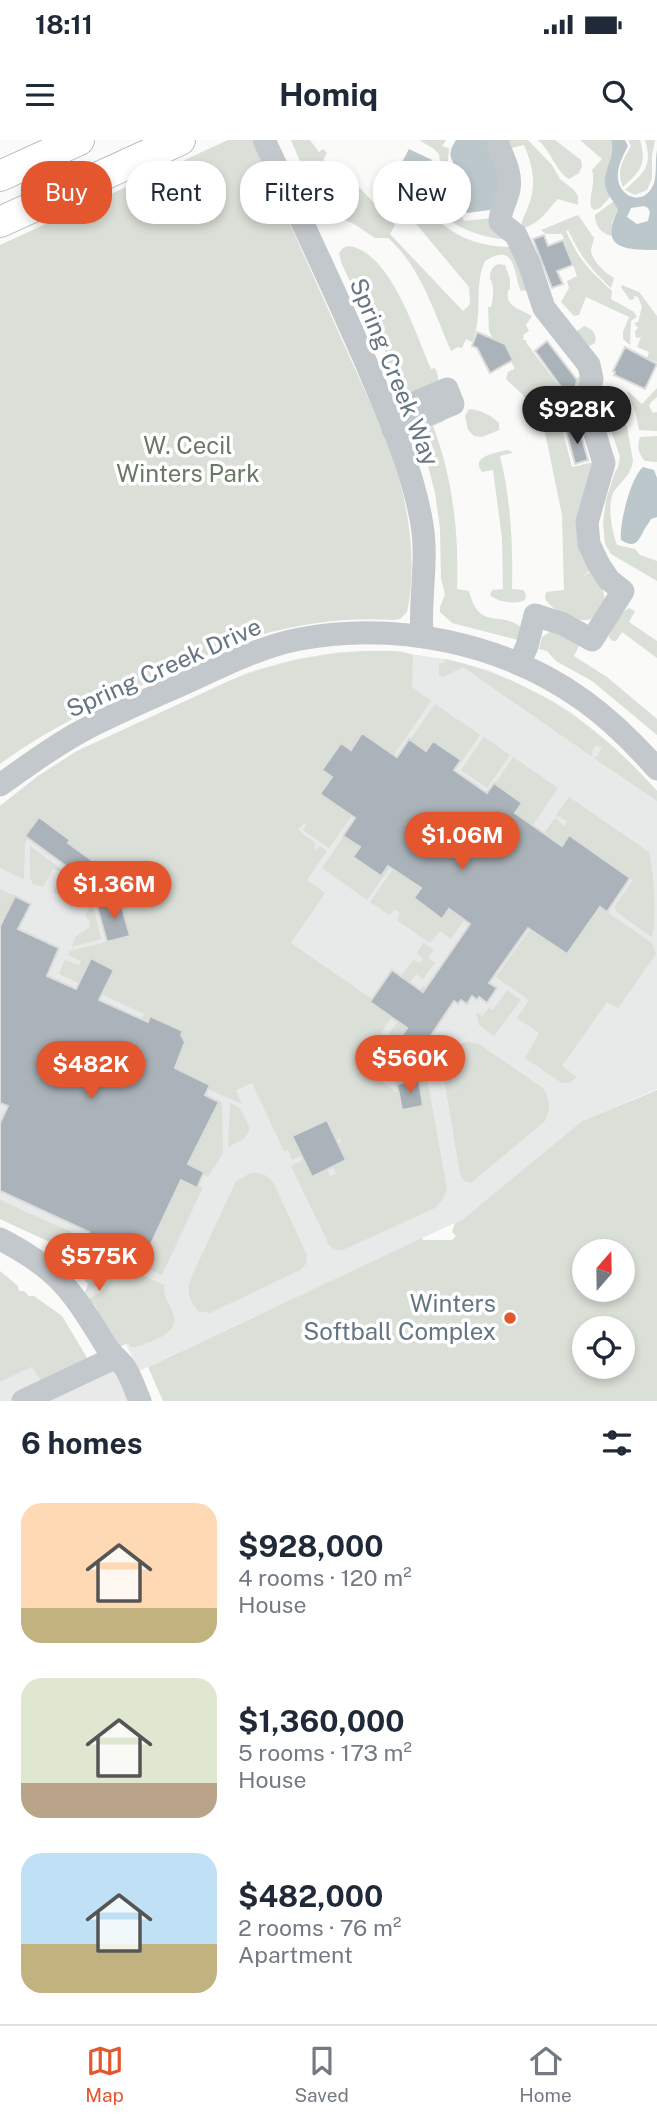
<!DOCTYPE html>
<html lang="en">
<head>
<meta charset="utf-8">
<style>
	:root { --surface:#fff; --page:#f6f6f7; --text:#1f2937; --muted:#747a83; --line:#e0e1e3; --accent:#e4572e }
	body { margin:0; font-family:"Public Sans",sans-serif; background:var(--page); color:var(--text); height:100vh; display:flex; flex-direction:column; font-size:26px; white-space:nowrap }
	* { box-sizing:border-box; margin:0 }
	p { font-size:23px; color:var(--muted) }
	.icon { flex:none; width:38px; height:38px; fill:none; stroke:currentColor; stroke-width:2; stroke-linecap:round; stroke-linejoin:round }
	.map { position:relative; height:1261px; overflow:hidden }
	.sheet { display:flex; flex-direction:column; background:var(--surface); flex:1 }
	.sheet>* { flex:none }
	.top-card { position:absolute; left:21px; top:21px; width:616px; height:63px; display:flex; gap:14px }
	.needle { width:46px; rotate:20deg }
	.tools { position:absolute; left:572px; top:1099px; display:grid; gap:14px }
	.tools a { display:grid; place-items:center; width:63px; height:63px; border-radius:50%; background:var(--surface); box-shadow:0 4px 10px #0003; font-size:35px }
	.price { position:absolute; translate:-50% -60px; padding:0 16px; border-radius:24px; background:var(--accent); color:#fff; font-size:23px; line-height:46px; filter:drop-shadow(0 2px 4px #0008) }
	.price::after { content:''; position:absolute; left:50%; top:42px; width:21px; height:16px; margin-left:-10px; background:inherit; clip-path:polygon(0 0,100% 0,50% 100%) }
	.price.on { background:#222; color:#fff }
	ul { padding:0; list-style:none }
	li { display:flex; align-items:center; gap:21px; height:175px; padding:0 21px }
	li span { display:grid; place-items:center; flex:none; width:196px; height:140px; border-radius:21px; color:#555 }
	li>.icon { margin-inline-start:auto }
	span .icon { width:84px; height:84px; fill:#fffc; stroke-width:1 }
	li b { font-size:30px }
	h2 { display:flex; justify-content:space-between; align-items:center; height:84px; padding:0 21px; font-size:30px }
	.chip { padding:0 24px; border-radius:28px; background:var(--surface); box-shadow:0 4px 10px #0003; font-size:24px; line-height:63px }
	.chip.on { background:var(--accent); color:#fff }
	.status { display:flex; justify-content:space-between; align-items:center; height:49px; padding:0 35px; background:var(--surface); direction:ltr }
	.status svg { height:19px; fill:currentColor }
	header { display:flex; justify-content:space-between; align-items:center; height:91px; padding:0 21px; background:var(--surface); font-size:32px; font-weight:700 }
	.menu { display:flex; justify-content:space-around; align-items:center; height:98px; border-top:2px solid var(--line); background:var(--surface); font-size:19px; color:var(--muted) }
	.menu a { display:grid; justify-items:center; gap:4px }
	.menu .on { color:var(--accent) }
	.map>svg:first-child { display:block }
	.built { fill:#e8e9e9 }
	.green { fill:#dadfd7; fill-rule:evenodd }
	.water { fill:#bbc7cb; fill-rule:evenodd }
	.building { fill:#aab3b9; stroke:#dcdcda; stroke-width:2 }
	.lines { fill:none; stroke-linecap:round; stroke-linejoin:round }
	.major-casing { stroke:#b5babe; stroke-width:32 }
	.minor { stroke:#c3c8cc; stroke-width:23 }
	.major { stroke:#fff; stroke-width:30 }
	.poi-dot { fill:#e4572e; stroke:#fff; stroke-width:2.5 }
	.labels { text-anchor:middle; stroke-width:7; stroke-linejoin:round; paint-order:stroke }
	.street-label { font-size:24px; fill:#657683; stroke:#fff }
	.park-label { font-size:24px; fill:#687a64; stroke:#fff }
	.poi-label { font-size:24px; fill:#657683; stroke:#fff; text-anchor:end }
</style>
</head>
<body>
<div class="status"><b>18:11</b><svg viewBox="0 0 49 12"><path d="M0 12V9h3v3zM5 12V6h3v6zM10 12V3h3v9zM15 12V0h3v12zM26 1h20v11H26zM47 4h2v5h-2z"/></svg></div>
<header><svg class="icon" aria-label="menu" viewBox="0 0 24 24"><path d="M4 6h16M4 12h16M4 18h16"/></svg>Homiq<svg class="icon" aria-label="search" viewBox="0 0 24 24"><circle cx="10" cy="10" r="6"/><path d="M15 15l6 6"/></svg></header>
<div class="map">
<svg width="657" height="1261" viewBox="0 0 657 1261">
	<rect width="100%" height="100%" fill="#fafaf8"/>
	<!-- built -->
	<g class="built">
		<path d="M365,511H388L446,519L488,530L513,541L553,561L572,573L609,603L657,651V949L582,981L463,1079L139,1231L126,1204L116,1208L96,1167L85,1153L88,1144L66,1118L56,1110L52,1103L0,1079V666L38,636L77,611L229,541L249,532L296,519L339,512Z"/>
		<path d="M32,1227L42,1243L115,1229L130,1261H0V1242Z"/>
	</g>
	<!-- green -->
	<g class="green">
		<path d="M228,0H252L387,300C406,353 419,416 407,472L400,479L394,480C343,477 291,484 242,501C209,513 177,530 144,544C94,567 45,591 0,624V105Z"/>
		<path d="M291,0H310L319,12L323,9L327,13L324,18V25L333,31L341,27L352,39L351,44L358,46L395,85L390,94L463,171L470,164L469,147L412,79L414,63L417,62C426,65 430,73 438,80C458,99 484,107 511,107L529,150L521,151C513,134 517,101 485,121C473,147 484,175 472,202L466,199L462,208L458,207L451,211C434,172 421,127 388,98H375L354,84L328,73L319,66Z"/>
		<path d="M419,0H446L442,6L449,8C449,25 442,40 438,57L447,65L459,70L464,81L492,78L505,99C481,99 429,79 429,51C429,44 437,38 439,31C441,26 440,20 439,14L434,9Z"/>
		<path d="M508,0H528L552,25L560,39L574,50L578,56V65L558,59C546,71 539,86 521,88C521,81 525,75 528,67C537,46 533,26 524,5L507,9Z"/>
		<path d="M538,0H555L581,20L582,26L579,33L569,39C555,30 551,11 538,0Z"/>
		<path d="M580,0H611C617,21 598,36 610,57L600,68L594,70L591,67C589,55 596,42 592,30L602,19Z"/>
		<path d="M628,0H640C647,24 641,31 623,47C616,30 623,20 631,6Z"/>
		<path d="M645,0H655L652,16V38L647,50L635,55L625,50C644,32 653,27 645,0Z"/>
		<path d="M614,61L618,70L612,81L611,96C601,93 595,86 595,75Z"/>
		<path d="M578,75L594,98C594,99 591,109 591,110C591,120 606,134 614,138L611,148C589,127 581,117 568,90L566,91C579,120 589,130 612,151L611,159L634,172L637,177L631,181L630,205L623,199V192L629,177L586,157L579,175L574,176L561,162L569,148L567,141L577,136L562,94H546L541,90Z"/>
		<path d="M348,106C390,110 416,195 431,229L435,228L438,236V246L411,260L390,229L386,222L385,207L376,198L341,122L339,113L343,108Z"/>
		<path d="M498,124L505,125L510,139V150H508C505,168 521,169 532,176L526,185L529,191L523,195L524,198L522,200H526L527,204L562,250L581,235L579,248L578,246L576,248L569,247L567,266L578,268L582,279L562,288L572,327L594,322L591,430L581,438L592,431L602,447L605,459C602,466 599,474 593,478C580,486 551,471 545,458L546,452L564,450L562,375L542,278L535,267L529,265L523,255L506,239L508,232L514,229V227L501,203L493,199L489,191L488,167H491C493,159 495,145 490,139C490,133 491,127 498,124Z"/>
		<path d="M622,145L639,152L657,176V222L647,218L649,212L637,207L641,197L636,198L635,191L638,188L634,183L638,182L642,167L638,157L634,156V159L630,160L621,147Z"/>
		<path d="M584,186C593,189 597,194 595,203L587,207L576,192Z"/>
		<path d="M657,248V257L651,262L649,266L653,273L657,272V291L639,290L636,274L627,253L628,251L642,264Z"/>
		<path d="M599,259L607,262L608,269L604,274L610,285L619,288L625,284L627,286L633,321C631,334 623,340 615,350C606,362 612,392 617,405L635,409L640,415L657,421V441L611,414L605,404L603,383L606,360L615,332L618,327L620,317L609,284L602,279Z"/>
		<path d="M469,269C480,270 491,275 499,283V290L482,297L474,296L468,290L465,276Z"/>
		<path d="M445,278L444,281L433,286C453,338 459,394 457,449L469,451C479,491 498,470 521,487L518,500L452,483L440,472V467L445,454L441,439L440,388L435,353L423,306L421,283Z"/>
		<path d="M657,296V322L645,321C638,314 637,306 640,297Z"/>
		<path d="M507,310L511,311L512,313L500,316C511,360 513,404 512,449L523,450L526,454L525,460C516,465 497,462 490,455L492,450L503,449L502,398L493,330L482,332C470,316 496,313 507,310Z"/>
		<path d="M629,468L635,471L629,482L657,501V518L622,492L616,501H613L609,498C609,488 620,473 629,468Z"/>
		<path d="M555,491L579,506L574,516L607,537L657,579V595L592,541L556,521L547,511L539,509L542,497L550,492Z"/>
		<path d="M365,511C381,511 399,509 413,515L412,547L431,561L394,615L362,593L351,610L340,603L322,629L332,637L320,654L352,676L329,708L303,690L306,685L304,683L298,690L316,704L314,707L317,710L320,706L327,711L307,740L325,753L291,803L372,859L370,862L389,875L400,865L359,925L399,954L402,970L423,966L419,941L397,944L369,923L385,900L395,908L400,902L389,894L423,846L429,850L403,896L422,909L447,1050L442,1060L435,1068L345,1109C338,1111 334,1110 329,1105L291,1026L303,1020L312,1036L327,1029L330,1036L336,1034L333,1027L346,1020L338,1004L341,1001L340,998L336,1000L327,980L293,996L302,1016L292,1020L288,1010L284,1011L252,943L236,950L242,964L208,949L210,945L172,927L177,922L185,903L181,895L182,890L151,876L146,885L140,882L144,874L93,850L114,829L91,818L81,837L83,845L59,834L65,820L79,825L81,821L68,815L70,811L130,796L120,760L97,766L104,754L99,750L111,734L74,707L62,723L56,718L70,700L39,677L25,704L24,738L23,739L0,728V666L38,636L77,611L229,541C273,523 317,514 365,511Z"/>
		<path d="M446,519C531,539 599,585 657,651V661L594,618L595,616L597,617L602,608L596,605L591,612L593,614L591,616L463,527L443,537L439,535V523H443Z"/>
		<path d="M435,564L480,595L462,621L433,601L426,611L410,600Z"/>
		<path d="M484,597L510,615L487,648L461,630Z"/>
		<path d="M513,617L558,648L533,685L515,673L522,662L495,644Z"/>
		<path d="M569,657L649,712C654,734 657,778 652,797L618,773L614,767L633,740L569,696L562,705L544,693L555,678L564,686L567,681L556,675Z"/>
		<path d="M344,696L360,707L353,717L390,727L367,760L322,728Z"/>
		<path d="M30,706L98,756L93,764L101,799L72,807L75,797L89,788L90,781L85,776L95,755L64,741L58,754H56L54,751L62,733L53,728L43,747L33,744L30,738Z"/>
		<path d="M393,729L421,748L414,759L442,778L449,769L464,780L451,799L440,791L430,803L397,780L400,773L395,769L390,775L370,762Z"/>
		<path d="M0,749L15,756L2,782L0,781Z"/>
		<path d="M600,767L652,803L656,814L618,868L607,862L562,926L577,937L569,943H562L525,918L539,893L517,878L529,860L496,837L530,789L567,814Z"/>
		<path d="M424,803L434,810L428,818L435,823L423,839L416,834L410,842L401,836L413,820L420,823L423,818L417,813Z"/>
		<path d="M507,850L521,860L494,896L479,885L476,872L482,876L489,868L493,870Z"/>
		<path d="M469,902L479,904L543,948C550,958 551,970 545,981L472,1042C465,1043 463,1040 460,1034L442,926C446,911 453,904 469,902Z"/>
		<path d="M657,950V1261H163L148,1227L422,1098L423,1100H452L456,1096L452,1092L455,1083L463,1079L582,981ZM584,1111H623V1150H584ZM584,1188H623V1227H584Z"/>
		<path d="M219,962L222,963L223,1013L208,1037L203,1034L204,1031L188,1024Z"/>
		<path d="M230,963L240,968L250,989L244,999L228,1007Z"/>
		<path d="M251,1033C261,1032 268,1035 274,1044L307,1115L306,1124L300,1130L210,1173L198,1171C189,1159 186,1153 191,1138L236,1041Z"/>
		<path d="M181,1040L196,1047L198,1045L203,1047L162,1135L124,1118L126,1113L144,1121Z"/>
		<path d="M0,1060L82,1097L88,1108L105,1116L108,1125L99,1144L85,1153L88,1144C77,1130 60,1117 52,1103L0,1079Z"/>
		<path d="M121,1125L164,1145C164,1162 171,1164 174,1177C178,1195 148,1202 136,1207H131L127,1203L116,1208L96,1167L89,1159L105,1149L115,1128L119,1130Z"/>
		<path d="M0,1131L18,1146L19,1151H24L29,1156H34L62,1176L89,1221L42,1243L32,1227L0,1242Z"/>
	</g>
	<!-- water -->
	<g class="water">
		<path d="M456,0H488C496,23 507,48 490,70L467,73L454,63L442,60C439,53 440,49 446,44L444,35L453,22C448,14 451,8 456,0Z"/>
		<path d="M611,0H625L628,6C624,14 619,23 618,32C615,57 645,69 654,43C657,32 655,21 657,10V110C626,110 598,109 618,70C614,60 606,55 605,44C604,28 616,17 611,0ZM644,66L648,68L650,72L648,81L637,84L627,77L631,68Z"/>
		<path d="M409,9L432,20L429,24L432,26L427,37L424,36L421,41L398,30Z"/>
		<path d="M643,327L654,330L657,338V377L651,379C649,383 646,386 644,390C638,402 635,409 621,400C619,384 631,337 643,327Z"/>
	</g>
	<!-- building -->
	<g class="building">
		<path d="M544,95L548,106L563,100L573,125L557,131L563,144L552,148L533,99Z"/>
		<path d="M477,192L505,204L513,220L490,233L477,208L472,206Z"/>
		<path d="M547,201L577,240L572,262L535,211Z"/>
		<path d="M625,207L657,224L645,249L614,235L615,232L613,231Z"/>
		<path d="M579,288L588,320L575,324L566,291Z"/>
		<path d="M362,593L397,617L409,599L426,611L433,601L461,620L454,630L487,653L494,643L522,663L515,673L562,706L569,695L630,738L607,772L600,767L567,814L528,788L489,843L497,848L487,863L479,857L477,860L472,856L467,864L461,860L458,864L454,861L422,909L419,907L399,936L383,925L407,888L370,862L392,830L423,852L470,784L449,769L442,779L414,758L421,748L388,726L381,736L353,717L360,707L343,696L355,678L320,654L332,637L322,630L341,603L351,610Z"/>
		<path d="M39,677L70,700L68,703L111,734L99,750L25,696Z"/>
		<path d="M15,756L31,764L18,789L59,808L47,836L76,849L91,818L114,830L99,860L148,882L150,876L183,891L181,895L185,902L175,928L210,945L205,955L219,962L188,1024L204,1032L197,1048L181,1040L143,1121L126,1113L118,1130L102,1122L110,1105L87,1095L89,1092L0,1051V983L8,966L0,963V786Z"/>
		<path d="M120,760L130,796L107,802L97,766Z"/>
		<path d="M419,940L423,966L402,970L397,944Z"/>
		<path d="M327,980L346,1020L312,1037L292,996Z"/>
	</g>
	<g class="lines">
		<defs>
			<g id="major">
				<path d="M0,36L79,0"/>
				<path d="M0,82L180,0"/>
			</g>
		</defs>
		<!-- major casing -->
		<use href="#major" class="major-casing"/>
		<!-- minor -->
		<g class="minor">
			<path d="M264,0C298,73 332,145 364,218C386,270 411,324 421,379C429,418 419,457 422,496"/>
			<path d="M498,4C503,18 512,33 509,49C507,61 500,69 500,82L516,95L529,123L544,168L589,225L592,239L586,264L604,323L587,382L589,404L599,425L609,440L623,451L592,500L563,484L535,475L527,506L519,524"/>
			<path d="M388,274L447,249L453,264L393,289"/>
			<path d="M0,645C26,627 52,607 80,592C117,572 157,556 196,538C229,523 263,506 300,499C397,481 503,503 583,560C611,580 635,604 657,629"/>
			<path d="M0,1099C59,1129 73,1152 106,1206C111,1214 118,1219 124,1226C131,1236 135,1250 140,1261"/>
			<path d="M23,1261L114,1218"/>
		</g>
		<!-- major -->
		<use href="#major" class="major"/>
	</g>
	<!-- markers -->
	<circle class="poi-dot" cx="510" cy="1178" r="7"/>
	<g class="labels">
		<!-- street labels -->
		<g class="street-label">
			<text transform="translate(394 232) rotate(68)" y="8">Spring Creek Way</text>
			<text transform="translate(164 528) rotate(-24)" y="8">Spring Creek Drive</text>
		</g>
		<!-- park labels -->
		<g class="park-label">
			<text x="188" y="314">W. Cecil<tspan x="188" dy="28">Winters Park</tspan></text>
		</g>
		<!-- poi labels -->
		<g class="poi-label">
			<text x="496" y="1172">Winters<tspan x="496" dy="28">Softball Complex</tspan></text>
		</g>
	</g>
</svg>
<div class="tools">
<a><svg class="needle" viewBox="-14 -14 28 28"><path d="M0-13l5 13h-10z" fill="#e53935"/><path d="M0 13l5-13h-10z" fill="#747a83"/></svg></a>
<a><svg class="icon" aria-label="locate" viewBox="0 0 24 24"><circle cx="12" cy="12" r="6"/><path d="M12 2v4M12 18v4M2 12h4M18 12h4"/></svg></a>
</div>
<b class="price on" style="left:577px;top:306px">$928K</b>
<b class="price" style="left:462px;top:732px">$1.06M</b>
<b class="price" style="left:114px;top:781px">$1.36M</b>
<b class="price" style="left:410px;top:955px">$560K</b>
<b class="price" style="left:91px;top:961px">$482K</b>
<b class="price" style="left:99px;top:1153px">$575K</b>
<div class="top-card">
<a class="chip on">Buy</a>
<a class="chip">Rent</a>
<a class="chip">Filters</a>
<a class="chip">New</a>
</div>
</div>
<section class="sheet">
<h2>6 homes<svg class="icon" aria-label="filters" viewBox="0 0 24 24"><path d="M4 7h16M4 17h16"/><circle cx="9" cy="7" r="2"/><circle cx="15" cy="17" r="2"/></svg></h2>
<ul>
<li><span style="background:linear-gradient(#ffd9b3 75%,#c2b280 0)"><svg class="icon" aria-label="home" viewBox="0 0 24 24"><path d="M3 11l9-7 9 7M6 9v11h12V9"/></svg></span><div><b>$928,000</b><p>4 rooms · 120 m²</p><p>House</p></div></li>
<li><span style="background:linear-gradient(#dfe7d0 75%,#b9a48a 0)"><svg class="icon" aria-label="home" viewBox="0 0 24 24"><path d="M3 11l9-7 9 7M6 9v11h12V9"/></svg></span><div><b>$1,360,000</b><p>5 rooms · 173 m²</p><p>House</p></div></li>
<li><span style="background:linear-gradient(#bfe0f5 65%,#c2b280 0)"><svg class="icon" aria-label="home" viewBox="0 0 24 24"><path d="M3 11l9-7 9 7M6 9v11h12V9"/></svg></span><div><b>$482,000</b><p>2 rooms · 76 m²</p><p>Apartment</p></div></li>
</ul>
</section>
<nav class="menu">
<a class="on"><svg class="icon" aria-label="map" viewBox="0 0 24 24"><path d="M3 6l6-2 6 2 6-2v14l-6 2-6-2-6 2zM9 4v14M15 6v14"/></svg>Map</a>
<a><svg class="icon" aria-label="saved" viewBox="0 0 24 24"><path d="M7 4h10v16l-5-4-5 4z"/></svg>Saved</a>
<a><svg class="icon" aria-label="home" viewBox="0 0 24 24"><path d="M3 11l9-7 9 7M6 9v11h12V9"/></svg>Home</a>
</nav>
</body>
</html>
